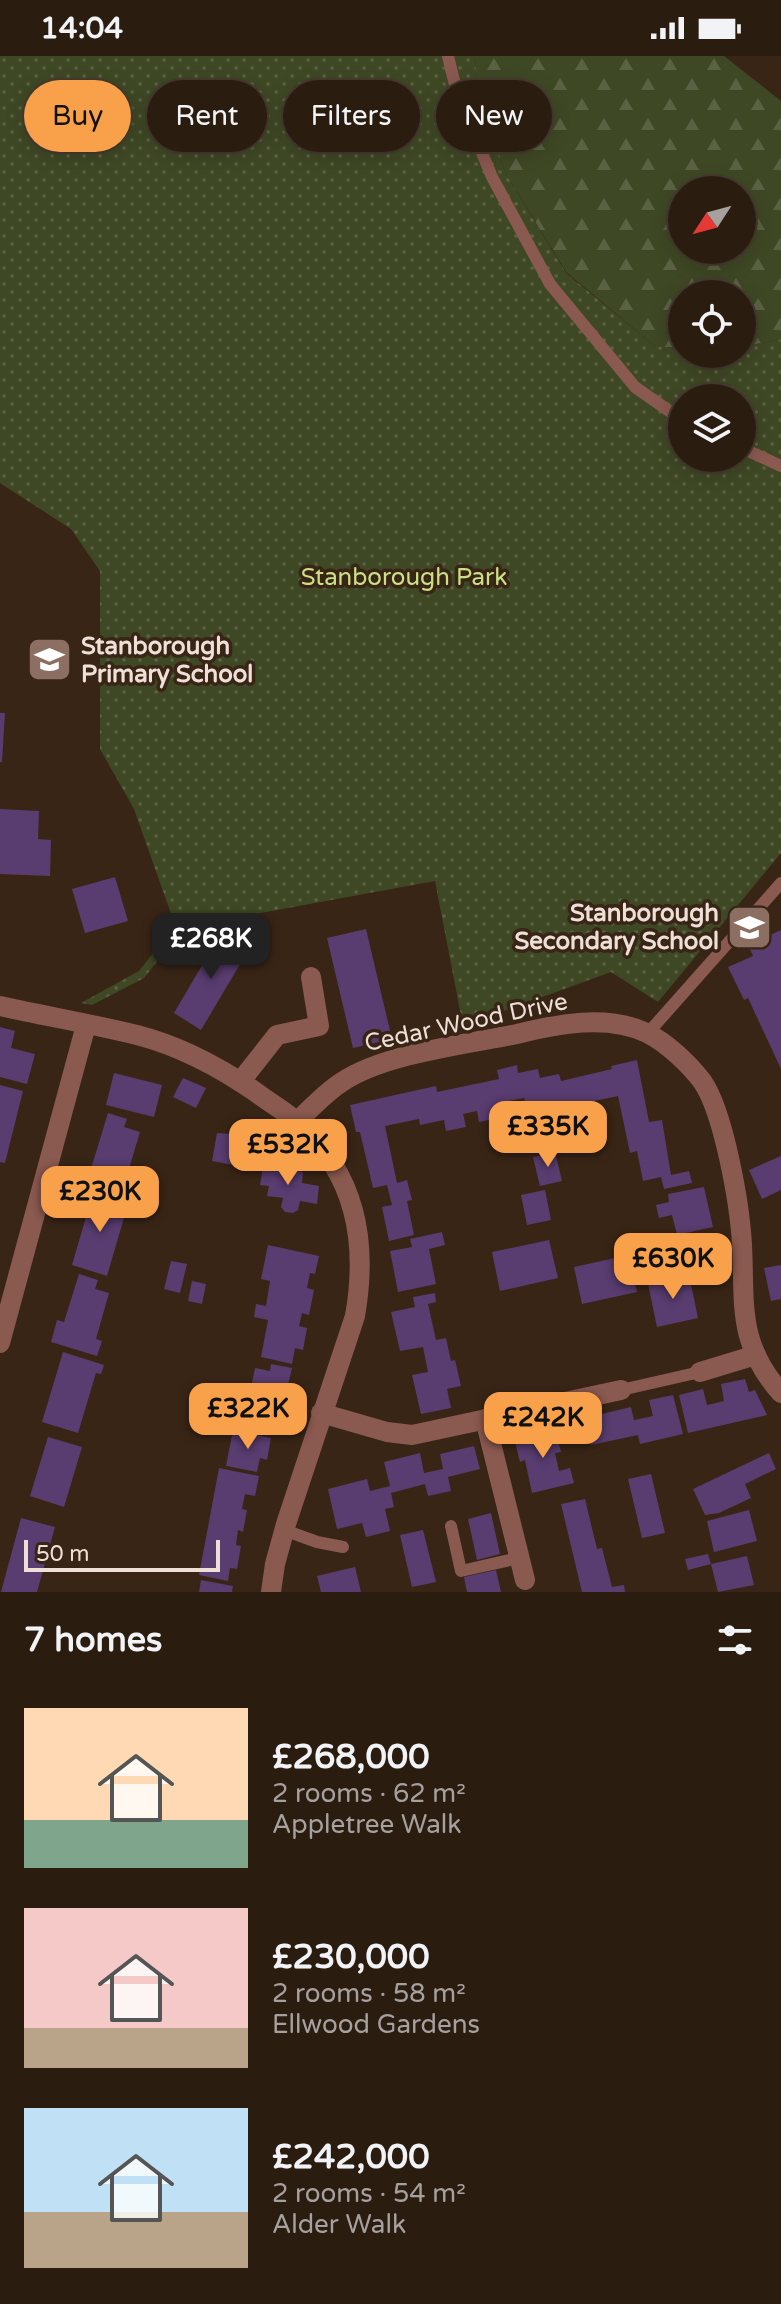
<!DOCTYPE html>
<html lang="en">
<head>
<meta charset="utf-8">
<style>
	:root { --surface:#2b1c10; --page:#332519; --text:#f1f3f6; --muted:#a6a19f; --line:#473a30; --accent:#f8a14a }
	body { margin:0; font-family:"Varela Round",sans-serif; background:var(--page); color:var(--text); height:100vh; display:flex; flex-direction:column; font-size:30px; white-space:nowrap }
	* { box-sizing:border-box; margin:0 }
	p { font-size:26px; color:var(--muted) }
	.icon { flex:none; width:44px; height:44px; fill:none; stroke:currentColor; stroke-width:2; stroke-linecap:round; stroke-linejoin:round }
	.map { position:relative; height:1536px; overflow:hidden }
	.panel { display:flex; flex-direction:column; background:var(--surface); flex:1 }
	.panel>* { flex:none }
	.guide { position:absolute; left:24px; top:24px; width:734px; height:72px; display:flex; gap:16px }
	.needle { width:52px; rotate:234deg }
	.fabs { position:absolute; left:668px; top:120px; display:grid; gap:16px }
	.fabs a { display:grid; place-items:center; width:88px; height:88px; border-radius:50%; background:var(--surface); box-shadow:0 4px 20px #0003,0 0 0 2px var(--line); font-size:40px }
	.scale { position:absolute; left:24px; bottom:20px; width:196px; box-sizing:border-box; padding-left:8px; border:4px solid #eee0d7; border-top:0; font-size:22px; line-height:28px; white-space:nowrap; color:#eee0d7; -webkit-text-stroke:6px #392516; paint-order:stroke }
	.price { position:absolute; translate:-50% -68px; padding:0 18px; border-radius:16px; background:var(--accent); color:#111; font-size:26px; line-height:52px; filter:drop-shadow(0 2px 4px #0008) }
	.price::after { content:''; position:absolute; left:50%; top:48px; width:24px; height:18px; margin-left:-12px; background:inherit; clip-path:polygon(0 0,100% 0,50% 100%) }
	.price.current { background:#222; color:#fff }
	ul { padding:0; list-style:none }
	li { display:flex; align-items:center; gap:24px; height:200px; padding:0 24px }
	li span { display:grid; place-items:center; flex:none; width:224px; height:160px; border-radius:0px; color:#555 }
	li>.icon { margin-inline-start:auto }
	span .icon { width:96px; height:96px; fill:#fffc; stroke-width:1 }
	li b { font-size:34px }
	h2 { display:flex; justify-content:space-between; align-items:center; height:96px; padding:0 24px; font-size:34px }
	.chip { padding:0 28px; border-radius:36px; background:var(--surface); box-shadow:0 4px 20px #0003,0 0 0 2px var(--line); font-size:28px; line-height:72px }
	.chip.current { background:var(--accent); color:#111 }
	.status { display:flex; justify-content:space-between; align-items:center; height:56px; padding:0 40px; background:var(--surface); direction:ltr }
	.status svg { height:22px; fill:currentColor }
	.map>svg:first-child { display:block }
	.grass { fill:url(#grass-dots); fill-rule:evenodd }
	.forest { fill:url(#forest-firs); fill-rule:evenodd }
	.building { fill:#593c70 }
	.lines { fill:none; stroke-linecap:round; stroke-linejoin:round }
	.lane { stroke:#8a5950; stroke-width:12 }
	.street { stroke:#8a5950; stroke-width:20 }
	.labels { text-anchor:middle; stroke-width:7; stroke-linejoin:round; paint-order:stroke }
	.park-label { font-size:24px; fill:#c9e084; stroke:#392516 }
	.poi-label { font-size:24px; font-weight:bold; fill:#eee0d7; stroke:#392516; text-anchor:start }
	.street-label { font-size:24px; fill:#eee0d7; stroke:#392516 }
</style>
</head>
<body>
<div class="status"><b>14:04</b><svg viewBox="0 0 49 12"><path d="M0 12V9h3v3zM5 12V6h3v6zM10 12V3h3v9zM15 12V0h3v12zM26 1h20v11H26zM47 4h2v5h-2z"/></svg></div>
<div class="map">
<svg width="781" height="1536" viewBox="0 0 781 1536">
	<defs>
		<pattern id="grass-dots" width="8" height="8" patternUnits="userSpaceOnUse" patternTransform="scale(2)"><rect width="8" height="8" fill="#3f4825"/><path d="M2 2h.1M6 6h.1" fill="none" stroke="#5b6244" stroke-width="1.8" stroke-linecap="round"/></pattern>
		<pattern id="forest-firs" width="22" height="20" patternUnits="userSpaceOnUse" patternTransform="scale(2)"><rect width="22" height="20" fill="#3f4825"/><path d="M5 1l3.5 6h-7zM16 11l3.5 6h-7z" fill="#5b6244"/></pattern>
	</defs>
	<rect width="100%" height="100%" fill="#392516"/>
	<!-- grass -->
	<path class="grass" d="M0,0H475L477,30L505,116L566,217L656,291H682V298H742V291L781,283V797L658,946L611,916L463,970L435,825L255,858L198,864L182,874L144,922L92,949L81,947L139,915L175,869L134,753L100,693V515L71,473L0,427ZM682,342H742V402H682Z"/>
	<!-- forest -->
	<path class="forest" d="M475,0H724L781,45V283L742,291V238H682V291H656L566,216L505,116L477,30ZM682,134H742V194H682Z"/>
	<!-- building -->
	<g class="building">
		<path d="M0,657H5L2,706H0Z"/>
		<path d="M0,753L39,755L38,783L51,784L50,820L0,818Z"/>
		<path d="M115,821L128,865L85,877L72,833Z"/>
		<path d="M366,873L392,983L353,992L327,882Z"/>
		<path d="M781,874V1013L748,942L744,944L728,911L753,900L748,889Z"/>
		<path d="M221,877L249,893L201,974L174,957Z"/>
		<path d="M0,971L15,975L11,992L35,998L27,1028L0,1021Z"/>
		<path d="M637,1004L649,1066L662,1064L671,1119L689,1115L692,1127L664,1133L661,1121L643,1125L637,1095L630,1097L618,1040L547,1055L549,1060L537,1063L533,1048L526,1050L524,1042L504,1046L507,1060L479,1066L477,1055L463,1058L466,1071L446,1075L444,1064L420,1069L419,1063L385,1070L397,1127L407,1124L412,1144L407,1145L414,1179L389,1185L382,1151L392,1149L387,1129L373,1132L360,1076H356L350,1049L436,1030L437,1036L499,1023L497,1014L517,1009L518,1017L538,1013L540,1022L559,1018L561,1025L612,1013L611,1010Z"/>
		<path d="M114,1017L162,1029L154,1061L106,1049Z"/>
		<path d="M183,1022L206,1032L196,1052L173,1041Z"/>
		<path d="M0,1029L23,1035L5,1107L0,1106Z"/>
		<path d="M108,1057L127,1063L124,1071L140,1076L125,1126L90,1116Z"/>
		<path d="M217,1077L259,1080L255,1103L246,1101L244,1111L212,1105Z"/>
		<path d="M555,1096L562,1125L540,1130L533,1101Z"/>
		<path d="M781,1100V1134L762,1143L749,1114Z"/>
		<path d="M264,1106L286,1109L285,1113L303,1116L302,1127L319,1130L317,1148L300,1145L298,1154L293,1157L285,1156L281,1151L283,1142L267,1140L269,1130L260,1129Z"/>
		<path d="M704,1131L713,1171L677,1179L672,1159L659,1162L656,1149L669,1146L668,1138Z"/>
		<path d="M545,1134L551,1164L527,1169L521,1139Z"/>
		<path d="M93,1137L128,1148L107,1220L72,1209Z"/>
		<path d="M442,1176L445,1189L429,1193L436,1228L398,1236L390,1195L412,1191L410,1183Z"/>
		<path d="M549,1184L558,1222L500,1235L492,1196Z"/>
		<path d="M268,1189L319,1200L315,1218L310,1217L307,1232L314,1234L309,1259L302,1257L299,1270L307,1272L303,1294L295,1292L292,1308L261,1301L268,1264L254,1261L256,1248L266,1250L270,1225L261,1223Z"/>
		<path d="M629,1199L637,1236L582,1248L574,1211Z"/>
		<path d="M171,1205L187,1208L180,1237L164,1233Z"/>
		<path d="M781,1209V1243L771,1245L764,1212Z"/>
		<path d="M79,1218L98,1224L95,1233L109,1237L96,1283L102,1285L97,1300L51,1286L57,1264L64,1266Z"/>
		<path d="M689,1219L698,1262L657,1271L648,1228Z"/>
		<path d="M192,1225L206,1228L202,1248L188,1245Z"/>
		<path d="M435,1237L436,1246L428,1248L436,1284L446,1282L451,1305L455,1304L461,1330L447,1333L451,1352L421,1358L412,1319L428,1316L423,1291L400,1295L391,1256L415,1251L413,1241Z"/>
		<path d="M63,1296L104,1309L101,1318L96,1317L78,1377L42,1366Z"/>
		<path d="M271,1308L292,1312L288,1329L282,1328L279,1343L250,1337L255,1312L270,1315Z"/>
		<path d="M745,1323L749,1336L755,1334L767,1359L688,1377L679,1339L703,1333L707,1349L716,1347L724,1345L721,1328Z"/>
		<path d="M673,1339L683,1378L640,1388L638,1379L591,1389L585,1362L631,1351L634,1364L653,1360L649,1344Z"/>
		<path d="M254,1343L276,1347L273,1366L267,1365L265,1378L234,1372L239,1347L253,1349Z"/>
		<path d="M555,1372L561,1396L555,1397L559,1415L570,1412L574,1427L532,1437L525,1404L520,1406L514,1382Z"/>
		<path d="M233,1374L271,1382L267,1404L260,1402L257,1416L226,1410Z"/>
		<path d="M48,1381L82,1391L64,1451L30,1440Z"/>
		<path d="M474,1390L480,1413L448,1421L451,1435L428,1440L425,1428L391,1437L394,1451L385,1453L390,1475L366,1481L362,1467L337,1473L328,1433L367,1423L370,1435L390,1430L384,1406L420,1397L424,1417L443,1413L440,1398Z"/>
		<path d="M769,1397L776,1413L745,1428L751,1442L719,1457L705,1459L693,1433Z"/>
		<path d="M219,1412L259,1420L255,1440L245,1438L242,1453L247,1454L243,1476L238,1474L236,1489L241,1490L237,1513L230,1512L228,1525L199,1519Z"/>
		<path d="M651,1418L665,1477L642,1482L628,1423Z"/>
		<path d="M585,1443L597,1493L602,1492L612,1531L624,1529L625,1536H582L561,1448Z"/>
		<path d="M749,1454L757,1485L714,1496L707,1465Z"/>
		<path d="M491,1457L500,1498L477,1504L468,1463Z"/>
		<path d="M21,1462L55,1471L37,1536H1Z"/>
		<path d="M423,1474L436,1526L412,1531L400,1479Z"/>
		<path d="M708,1498L711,1508L688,1514L685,1503Z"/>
		<path d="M747,1500L754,1529L718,1536L711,1508Z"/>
		<path d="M355,1511L361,1536H321L317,1520Z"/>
		<path d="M496,1514L501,1536H467L464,1521Z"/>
		<path d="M201,1524L233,1530L232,1536H199Z"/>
	</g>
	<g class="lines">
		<!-- lane -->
		<g class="lane">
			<path d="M448,0L457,37L492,121L550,228L635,331L682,364"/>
			<path d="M742,392L781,410"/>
			<path d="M648,977L781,827"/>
			<path d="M621,1334L700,1316"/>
			<path d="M451,1470L461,1515L519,1502"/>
			<path d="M284,1474L317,1486L343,1491"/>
		</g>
		<!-- street -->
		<g class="street">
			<path d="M0,950C45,960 92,968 137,979C180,990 221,1012 257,1037C270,1047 285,1055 297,1066C356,1118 368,1185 355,1260L286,1468L275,1508L271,1536"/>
			<path d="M240,1026L277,979L319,970L311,921"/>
			<path d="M297,1066C311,1052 326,1036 342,1026C383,998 467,988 517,978C558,968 607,958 647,977C667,987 689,1008 702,1025C724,1056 740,1150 742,1189C745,1249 737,1287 781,1337"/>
			<path d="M0,1287L86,969"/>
			<path d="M700,1316L756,1299"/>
			<path d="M321,1357L387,1376L412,1379L621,1334"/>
			<path d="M485,1363L525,1524"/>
		</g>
	</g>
	<!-- icons -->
	<defs>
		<symbol id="school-square" viewBox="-11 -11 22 22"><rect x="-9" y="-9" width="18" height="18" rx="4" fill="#8d6e63" stroke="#392516"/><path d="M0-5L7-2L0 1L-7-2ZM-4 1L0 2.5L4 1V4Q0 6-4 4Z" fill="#fff"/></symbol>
	</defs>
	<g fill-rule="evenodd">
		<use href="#school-square" x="24" y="578" width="51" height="51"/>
		<use href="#school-square" x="724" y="846" width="51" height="51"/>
	</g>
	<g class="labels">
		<!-- park labels -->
		<g class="park-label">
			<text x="404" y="529">Stanborough Park</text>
		</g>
		<!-- poi labels -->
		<g class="poi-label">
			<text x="81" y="598">Stanborough<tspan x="81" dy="28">Primary School</tspan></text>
			<text x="719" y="865" text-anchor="end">Stanborough<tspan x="719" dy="28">Secondary School</tspan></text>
		</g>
		<!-- street labels -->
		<g class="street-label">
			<text transform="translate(466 966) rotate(-12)" y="8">Cedar Wood Drive</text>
		</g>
	</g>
</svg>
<div class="fabs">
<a><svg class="needle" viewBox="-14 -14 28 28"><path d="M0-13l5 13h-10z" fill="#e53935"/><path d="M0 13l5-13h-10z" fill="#a6a19f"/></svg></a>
<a><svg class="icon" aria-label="locate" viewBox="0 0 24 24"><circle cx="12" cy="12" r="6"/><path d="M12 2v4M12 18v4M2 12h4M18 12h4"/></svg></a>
<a><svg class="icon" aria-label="layers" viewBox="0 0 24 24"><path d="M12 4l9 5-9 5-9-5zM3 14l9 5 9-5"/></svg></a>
</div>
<div class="scale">50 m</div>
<b class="price current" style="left:211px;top:925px">£268K</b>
<b class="price" style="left:548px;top:1113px">£335K</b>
<b class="price" style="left:288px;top:1131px">£532K</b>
<b class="price" style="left:100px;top:1178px">£230K</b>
<b class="price" style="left:673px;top:1245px">£630K</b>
<b class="price" style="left:248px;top:1395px">£322K</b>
<b class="price" style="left:543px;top:1404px">£242K</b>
<div class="guide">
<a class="chip current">Buy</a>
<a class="chip">Rent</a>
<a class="chip">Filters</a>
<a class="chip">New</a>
</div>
</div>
<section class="panel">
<h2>7 homes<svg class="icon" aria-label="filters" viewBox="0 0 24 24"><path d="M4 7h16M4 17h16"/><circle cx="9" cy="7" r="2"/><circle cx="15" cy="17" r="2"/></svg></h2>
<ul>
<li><span style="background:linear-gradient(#ffd9b3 70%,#7fa58c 0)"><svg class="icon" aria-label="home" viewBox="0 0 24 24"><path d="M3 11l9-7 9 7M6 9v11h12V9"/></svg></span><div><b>£268,000</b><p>2 rooms · 62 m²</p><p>Appletree Walk</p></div></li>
<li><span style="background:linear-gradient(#f6c9c9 75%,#b9a48a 0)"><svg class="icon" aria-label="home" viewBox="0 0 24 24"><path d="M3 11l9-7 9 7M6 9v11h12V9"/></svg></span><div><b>£230,000</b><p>2 rooms · 58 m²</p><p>Ellwood Gardens</p></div></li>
<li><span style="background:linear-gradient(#bfe0f5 65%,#b9a48a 0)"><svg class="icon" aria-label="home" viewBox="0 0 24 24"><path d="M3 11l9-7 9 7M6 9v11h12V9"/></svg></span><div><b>£242,000</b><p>2 rooms · 54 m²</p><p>Alder Walk</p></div></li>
</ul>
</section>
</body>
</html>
